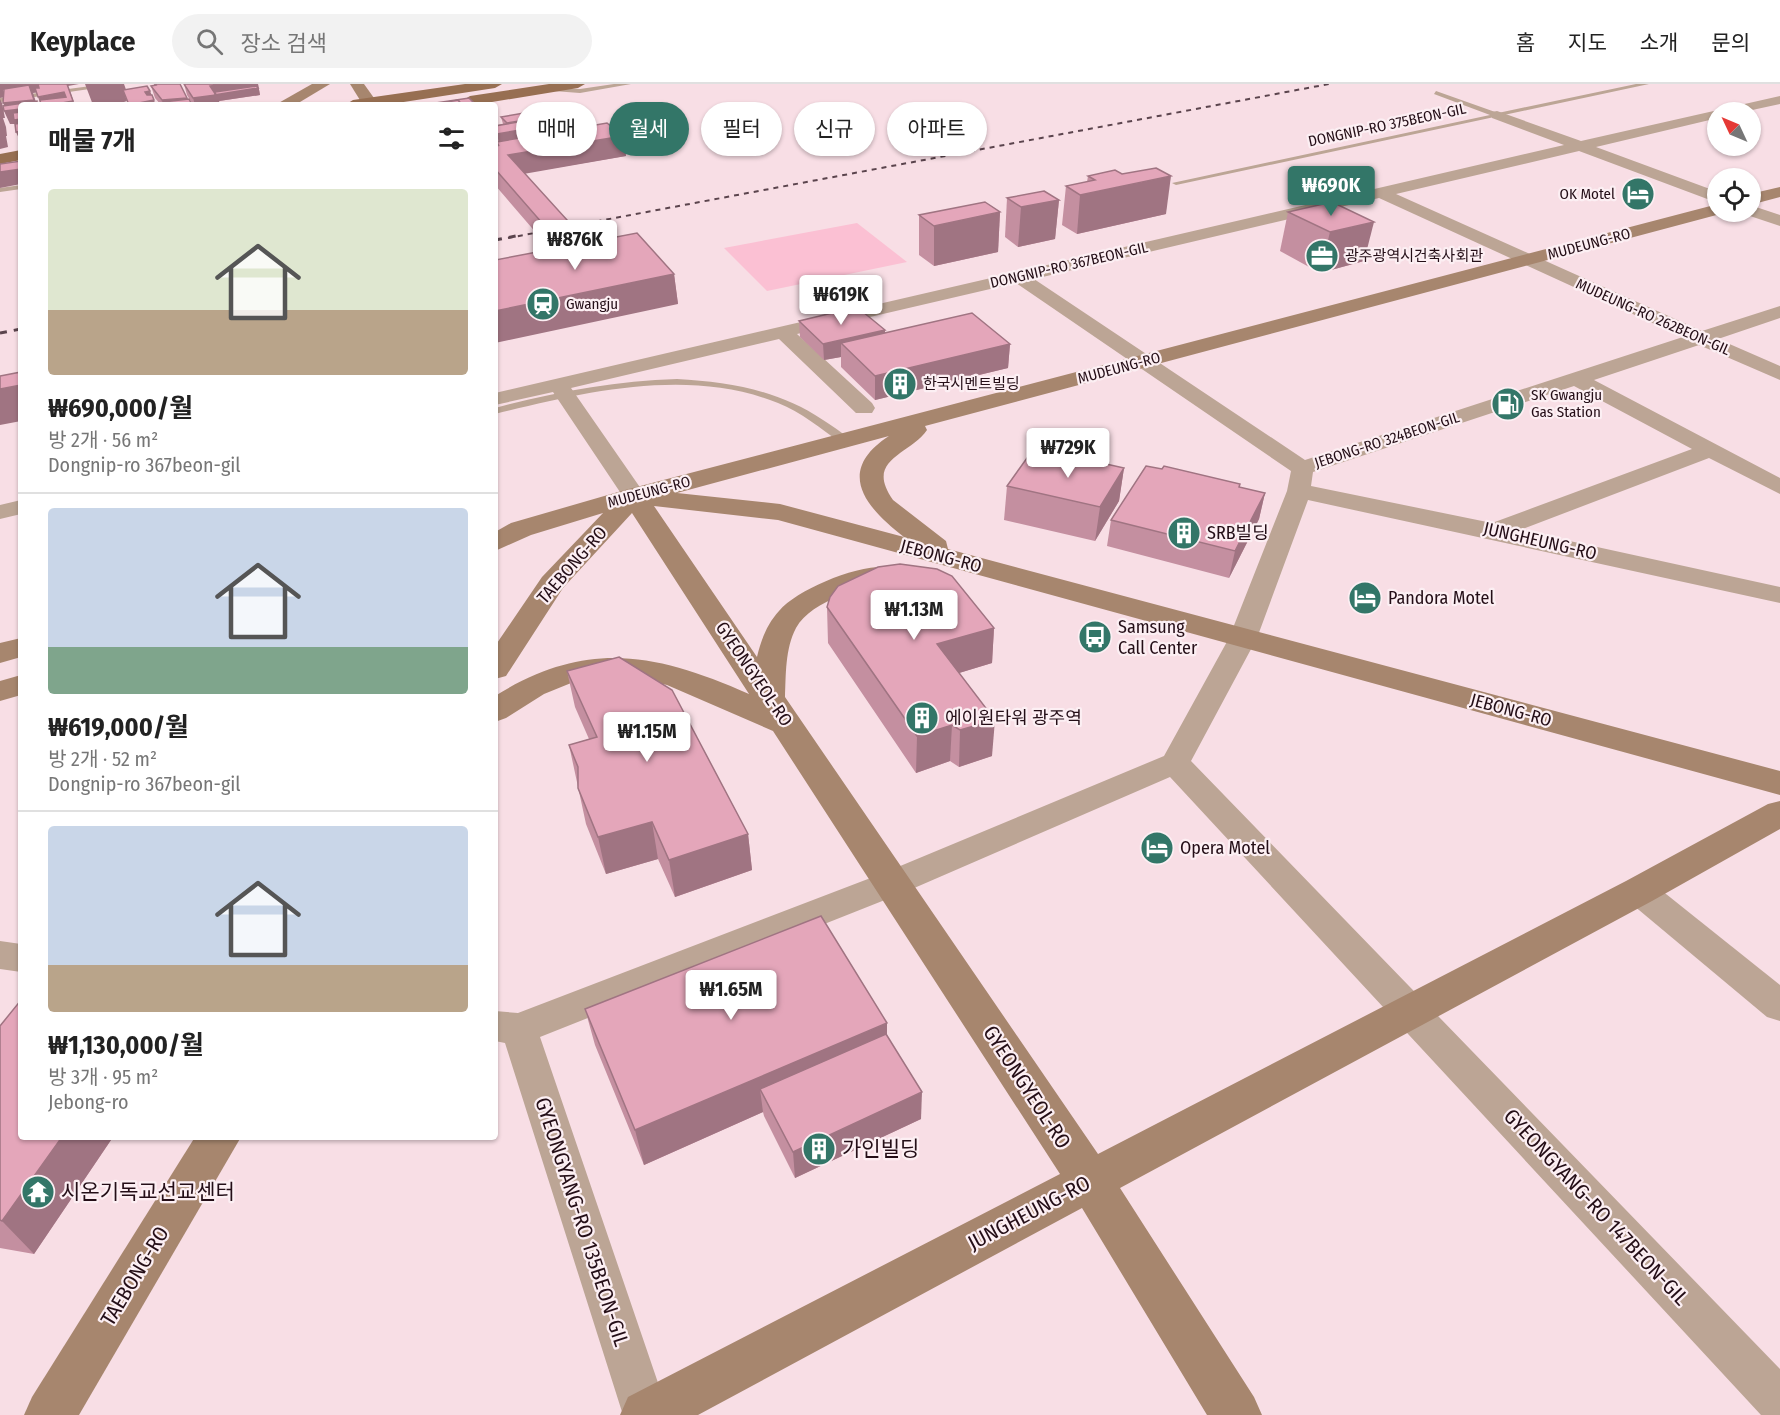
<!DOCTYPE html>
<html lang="ko">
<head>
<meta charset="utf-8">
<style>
	:root { --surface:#fff; --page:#f2f2f2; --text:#222; --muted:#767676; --line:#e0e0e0; --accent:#337668 }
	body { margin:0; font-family:"Fira Sans Condensed","Noto Sans KR",sans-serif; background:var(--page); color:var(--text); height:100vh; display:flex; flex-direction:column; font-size:22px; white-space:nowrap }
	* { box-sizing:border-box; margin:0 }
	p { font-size:20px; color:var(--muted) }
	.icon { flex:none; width:33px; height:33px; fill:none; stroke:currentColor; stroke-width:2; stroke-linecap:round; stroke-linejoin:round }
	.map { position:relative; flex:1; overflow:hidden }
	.side { position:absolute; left:18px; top:18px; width:480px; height:1038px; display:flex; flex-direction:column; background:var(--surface); border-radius:6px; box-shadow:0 2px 4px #0004 }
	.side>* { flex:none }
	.guide { position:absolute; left:516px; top:18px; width:570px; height:54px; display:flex; gap:12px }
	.needle { width:39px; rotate:314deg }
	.buttons { position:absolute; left:1707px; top:18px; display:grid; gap:12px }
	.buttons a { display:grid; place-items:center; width:54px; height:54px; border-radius:50%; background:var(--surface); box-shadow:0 2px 4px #0004; font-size:30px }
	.price { position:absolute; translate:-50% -51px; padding:0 14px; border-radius:6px; background:#fff; color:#222; font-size:20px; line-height:39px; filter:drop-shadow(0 2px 3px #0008) }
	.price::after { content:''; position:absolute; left:50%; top:36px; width:18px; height:14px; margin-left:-9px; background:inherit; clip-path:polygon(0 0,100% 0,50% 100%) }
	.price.selected { background:var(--accent); color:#fff }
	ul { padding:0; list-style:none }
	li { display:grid; align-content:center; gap:12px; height:318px; padding:0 30px }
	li+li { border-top:2px solid var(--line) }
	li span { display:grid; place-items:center; height:186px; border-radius:6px; color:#555 }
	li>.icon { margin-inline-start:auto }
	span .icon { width:108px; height:108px; fill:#fffc; stroke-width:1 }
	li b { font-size:26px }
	h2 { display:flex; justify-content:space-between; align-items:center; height:72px; padding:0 30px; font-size:26px }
	.tag { padding:0 21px; border-radius:27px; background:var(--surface); box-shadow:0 2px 4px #0004; font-size:21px; line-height:54px }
	.tag.selected { background:var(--accent); color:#fff }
	header { display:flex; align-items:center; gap:36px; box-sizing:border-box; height:84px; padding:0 30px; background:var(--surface); border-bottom:2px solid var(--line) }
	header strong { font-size:28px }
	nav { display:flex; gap:33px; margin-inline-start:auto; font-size:21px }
	.search { width:420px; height:54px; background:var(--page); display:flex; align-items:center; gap:15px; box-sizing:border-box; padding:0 21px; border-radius:33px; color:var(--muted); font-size:22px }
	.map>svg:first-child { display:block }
	.green { fill:#fbc0d3 }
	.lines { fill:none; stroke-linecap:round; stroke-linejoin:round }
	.lane { fill:#bca595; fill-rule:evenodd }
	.street { fill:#bca595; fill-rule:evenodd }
	.secondary { fill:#a7866e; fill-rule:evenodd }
	.primary { fill:#976f52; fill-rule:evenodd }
	.rail-far1 { stroke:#5b444d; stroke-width:2; stroke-dasharray:5 5; stroke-linecap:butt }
	.rail { stroke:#5b444d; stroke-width:3; stroke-dasharray:7 7; stroke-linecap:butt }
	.wall { fill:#c48fa0 }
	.shaded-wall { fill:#a07482 }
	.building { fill:#e4a6ba; stroke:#a07482; stroke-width:1.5 }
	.labels { text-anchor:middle; stroke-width:4.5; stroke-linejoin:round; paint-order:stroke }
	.far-street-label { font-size:15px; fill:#240e17; stroke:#fceff3 }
	.far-poi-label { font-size:15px; fill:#240e17; stroke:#fceff3; text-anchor:start }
	.poi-label { font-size:18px; fill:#240e17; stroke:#fceff3; text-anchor:start }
	.street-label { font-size:18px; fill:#240e17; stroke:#fceff3 }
	.near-street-label { font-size:21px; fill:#240e17; stroke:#fceff3 }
	.near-poi-label { font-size:21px; fill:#240e17; stroke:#fceff3; text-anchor:start }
</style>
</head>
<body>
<header>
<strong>Keyplace</strong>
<div class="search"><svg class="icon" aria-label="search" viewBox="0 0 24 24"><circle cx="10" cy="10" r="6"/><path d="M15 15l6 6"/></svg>장소 검색</div>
<nav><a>홈</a><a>지도</a><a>소개</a><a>문의</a></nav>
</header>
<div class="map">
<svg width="1780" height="1331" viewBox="0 0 1780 1331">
	<rect width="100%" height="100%" fill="#f8dee5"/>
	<!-- green -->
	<path class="green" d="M857,139L907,178L767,207L724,164Z"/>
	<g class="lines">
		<!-- lane -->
		<g class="lane">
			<path d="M106,0H124L0,18V14Z"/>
			<path d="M614,0H631L580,9L540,6L543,4L580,5Z"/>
			<path d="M1636,0H1649L1176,101L1172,99L1490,31L1434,10L1436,7L1498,29Z"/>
			<path d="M21,101V105L0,108V104Z"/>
			<path d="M677,295C730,298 778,306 823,336C832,342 842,348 850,356L848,358H840C821,345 801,328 778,319C688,283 585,308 495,330V324C555,308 614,297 677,295Z"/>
		</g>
		<!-- street -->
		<g class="street">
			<path d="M1780,12V20L1743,28H1718V34L1596,63L1718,108V119L1579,67L1396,110L1702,247L1780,222V234L1718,255L1780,282V296L1699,261L1594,296L1780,394V410L1709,374L1520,446L1780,503V519L1308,416L1257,554L1191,677L1780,1285V1331H1761L1170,693L905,808L540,953L669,1331H623L505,959L495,957V927L518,929L881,790L1164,672L1229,554L1287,407L1291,387L1016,199L797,250L872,319L875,324L872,329H856L779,255L571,304L646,412L642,417H626L553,308L495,321V309L1564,61L1492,34V28L1497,27L1581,57ZM1379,114L1683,253L1305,376L1034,195ZM1574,302L1692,365L1492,439L1311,402L1313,388Z"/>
			<path d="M1750,121L1780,131V142L1744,130L1743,128H1750Z"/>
			<path d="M21,416V430L0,435V421Z"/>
			<path d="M1639,794L1651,798L1780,901V937L1767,933L1627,816L1622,807L1627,798Z"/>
			<path d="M0,857L21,860V888L0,885Z"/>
		</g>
		<!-- secondary -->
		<g class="secondary">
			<path d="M312,0H330L295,21H275Z"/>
			<path d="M350,0H364L379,21H363Z"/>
			<path d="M1780,103V113L1750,121V110Z"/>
			<path d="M1718,120V128L1724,129L925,342L927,346C910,371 864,375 893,416L946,457L948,465L1780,687V711L778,436L654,422L757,573C761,556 767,540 779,527C799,504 865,477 895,484L899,490L895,496C865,503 812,515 796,544C785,565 786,591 785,613L1098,1070L1626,797L1768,720L1780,717V745L1652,817L1120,1104L1254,1313L1262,1331H1207L1082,1124L698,1331H620L628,1313L1060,1090L773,647L667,601L640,595L606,593L576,597L544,610L506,634L495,638V612C587,555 655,569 749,610L632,429L563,504L506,592L495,595V562L542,493L603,429L531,451L495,467V448L511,439L625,406ZM889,352C835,387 865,423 904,453L780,420L677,409Z"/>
			<path d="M21,554V573L0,579V559Z"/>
			<path d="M21,591V611L0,617V597Z"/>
			<path d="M195,1053H241L79,1331H24L32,1313Z"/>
		</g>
		<!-- primary -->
		<g class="primary">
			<path d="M465,0H502L495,4L384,21H345L353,16Z"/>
			<path d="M549,0H585L578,4L474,21L465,20L462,17L470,12Z"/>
			<path d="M21,66V76L0,80V70Z"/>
		</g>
		<!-- rail-far1 -->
		<path class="rail-far1" d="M508,154L1329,0"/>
		<!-- rail -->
		<g class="rail">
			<path d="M495,156L516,152"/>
			<path d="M0,249L21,245"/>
		</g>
	</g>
	<!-- wall -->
	<g class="wall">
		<path d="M154,0H180L187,15L192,21H161L155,14L151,2L154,1Z"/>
		<path d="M184,0H258L260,11L219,17L220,21H193L187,11Z"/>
		<path d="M501,33L532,36L538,38L571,44L572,45L623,52L626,72L524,89L587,158L674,190L678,220L550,165L495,101V57L498,60L495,56V42L503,40Z"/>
		<path d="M1122,90L1166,130L1077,150L1062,141L1066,102L1087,98L1088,92Z"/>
		<path d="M1007,114L1059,116L1055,155L1018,163L1005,153Z"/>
		<path d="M1332,118L1364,177L1320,189L1280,167L1288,128Z"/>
		<path d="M1000,128L998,168L934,182L919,171V131Z"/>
		<path d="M799,237L885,249L1010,260L1008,284L875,316L841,283V273L824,276L800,253Z"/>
		<path d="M1124,384L1119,417L1095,457L1004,436L1007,402Z"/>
		<path d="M1162,385L1240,400L1239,403L1265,409L1259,435L1229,494L1107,462L1111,436Z"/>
		<path d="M827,523L994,544L992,579L959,589L992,672L959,683L950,677L916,689L828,559Z"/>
		<path d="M567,587L748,750L752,786L675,813L658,775L606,790L586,740L569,661L589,655L575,623Z"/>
		<path d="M585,925L887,951L921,1035L795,1094L764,1032L763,1028L644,1081L595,961Z"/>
		<path d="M0,942L21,1053H113L34,1170L0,1164Z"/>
	</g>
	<!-- shaded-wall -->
	<g class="shaded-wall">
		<path d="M0,0H46L48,7L33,9L37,21H21V59L16,48L18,47L15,40H10L4,27H7L3,19L9,5L3,6L5,13L0,14Z"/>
		<path d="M58,0H79L68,2L75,21H41L38,13L64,8L73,17Z"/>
		<path d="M85,0H124L130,17L123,6L127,17L124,18L125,21H93Z"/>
		<path d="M186,0H258L260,11L219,17L220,21H195L193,14L211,5L189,8Z"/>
		<path d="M150,7L156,21H129L145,8Z"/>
		<path d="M187,14L190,21H164L162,16Z"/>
		<path d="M0,15L2,19L5,34H3L6,43L7,52H6L8,63L0,65Z"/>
		<path d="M544,42L546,55L500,63L497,50Z"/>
		<path d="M623,52L626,72L512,92L508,71Z"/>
		<path d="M21,85V100L0,104V88Z"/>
		<path d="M1171,92L1166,130L1077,150L1080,111Z"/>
		<path d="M1059,116L1055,155L1018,163L1021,123Z"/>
		<path d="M1000,128L998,168L934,182V142Z"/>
		<path d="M1374,138L1364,177L1320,189L1330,148Z"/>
		<path d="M674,190L678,220L495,259V227Z"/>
		<path d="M885,246V263L841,259V273L824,276L823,260Z"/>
		<path d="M1010,260L1008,284L875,316V292Z"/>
		<path d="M21,301V337L0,341V305Z"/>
		<path d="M1124,384L1119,417L1095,457L1100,423Z"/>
		<path d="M1265,409L1259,435L1229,494L1235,467Z"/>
		<path d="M994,544L992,579L936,596L937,560Z"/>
		<path d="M995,636L992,672L959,683L960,646Z"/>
		<path d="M952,641L950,677L916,689L917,652Z"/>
		<path d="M652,738L658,775L606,790L598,753Z"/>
		<path d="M748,750L752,786L675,813L669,776Z"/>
		<path d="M887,939V974L760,1005L763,1028L644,1081L635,1046Z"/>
		<path d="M922,1008L921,1035L795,1094L793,1068Z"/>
		<path d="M62,1053H113L34,1170L2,1137Z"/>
	</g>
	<!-- building -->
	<g class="building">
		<path d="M38,0H67L73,17L51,21H41L40,16L66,13L64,8L38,13L35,4H39Z"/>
		<path d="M155,0H180L187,14L162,16L151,2L156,1Z"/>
		<path d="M184,0H224L210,2L216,11L193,14Z"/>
		<path d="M29,1L34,16L3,19L4,5Z"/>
		<path d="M147,2L150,7L145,8L147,11H152L154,16L129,21L123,6Z"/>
		<path d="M256,2L258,4L214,11H216L215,8Z"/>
		<path d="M469,14L475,20L462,21L458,16L437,20L438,21H422Z"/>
		<path d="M189,15L192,21H165L163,18Z"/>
		<path d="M458,16L462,21H439L437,20Z"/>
		<path d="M37,17V21H21V25L4,27L3,22Z"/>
		<path d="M21,28V35L14,36L13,29Z"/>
		<path d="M524,29L532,35L507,39L501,33Z"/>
		<path d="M535,35L544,42L497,50L495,47V42Z"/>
		<path d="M561,35L571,44L550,47L544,44V42L538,38Z"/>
		<path d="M21,39V47L16,48L15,40Z"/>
		<path d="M607,39L623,52L508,71L587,158L563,163L495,85V57L499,62L497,58Z"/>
		<path d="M21,77V85L0,88V80Z"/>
		<path d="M1156,84L1171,92L1080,111L1066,102L1095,96L1088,92L1115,86L1122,90Z"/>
		<path d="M1044,107L1059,116L1021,123L1007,114Z"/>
		<path d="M985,118L1000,128L934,142L919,131Z"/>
		<path d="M1332,118L1374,138L1330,148L1288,128Z"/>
		<path d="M637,149L674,190L495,227V176Z"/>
		<path d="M857,223L885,246L823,260L799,237Z"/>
		<path d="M972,229L1010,260L875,292L841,259Z"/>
		<path d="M21,288V301L0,305V292Z"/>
		<path d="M1066,371L1124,384L1100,423L1007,402L1027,374L1064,375Z"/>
		<path d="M1146,382L1162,385L1164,382L1240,400L1239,403L1265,409L1235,467L1111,436Z"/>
		<path d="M900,480L937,485L952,492L994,544L937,560L995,636L960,646L952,641L917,652L827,523L830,513L838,502L878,483Z"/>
		<path d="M619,573L672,606L748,750L669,776L652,738L598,753L578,704V683L569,661L597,653L567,587Z"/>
		<path d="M821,832L887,939L635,1046L585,925Z"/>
		<path d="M21,916V1053H62L2,1137L0,1136V942Z"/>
		<path d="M886,950L922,1008L793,1068L760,1005Z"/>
	</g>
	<!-- icons -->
	<defs>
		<symbol id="hotel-disc" viewBox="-11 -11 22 22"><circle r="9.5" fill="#337668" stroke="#fceff3"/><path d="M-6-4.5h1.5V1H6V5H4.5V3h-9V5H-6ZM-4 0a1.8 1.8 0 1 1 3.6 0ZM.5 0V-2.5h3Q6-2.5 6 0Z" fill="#fff"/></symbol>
		<symbol id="office-disc" viewBox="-11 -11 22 22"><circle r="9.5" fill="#337668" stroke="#fceff3"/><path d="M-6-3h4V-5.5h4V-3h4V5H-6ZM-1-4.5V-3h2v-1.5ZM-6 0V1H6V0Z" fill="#fff"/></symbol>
		<symbol id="station-disc" viewBox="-11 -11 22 22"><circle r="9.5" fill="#337668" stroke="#fceff3"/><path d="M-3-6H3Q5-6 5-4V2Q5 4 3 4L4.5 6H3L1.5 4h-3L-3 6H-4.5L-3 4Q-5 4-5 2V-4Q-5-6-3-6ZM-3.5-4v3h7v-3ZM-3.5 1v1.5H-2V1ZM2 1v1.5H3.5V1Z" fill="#fff"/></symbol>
		<symbol id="building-disc" viewBox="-11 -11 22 22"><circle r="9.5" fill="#337668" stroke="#fceff3"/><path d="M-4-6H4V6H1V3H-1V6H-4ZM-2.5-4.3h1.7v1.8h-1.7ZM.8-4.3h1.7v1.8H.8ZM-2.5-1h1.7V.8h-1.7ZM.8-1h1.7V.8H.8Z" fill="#fff"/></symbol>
		<symbol id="fuel-disc" viewBox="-11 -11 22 22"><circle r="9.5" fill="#337668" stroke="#fceff3"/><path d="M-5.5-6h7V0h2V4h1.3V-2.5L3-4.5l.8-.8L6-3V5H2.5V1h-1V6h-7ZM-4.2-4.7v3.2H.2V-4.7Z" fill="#fff"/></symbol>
		<symbol id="bus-disc" viewBox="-11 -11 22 22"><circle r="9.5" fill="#337668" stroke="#fceff3"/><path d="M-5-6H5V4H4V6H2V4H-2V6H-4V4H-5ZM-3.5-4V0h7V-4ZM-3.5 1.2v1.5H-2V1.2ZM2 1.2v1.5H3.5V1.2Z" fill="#fff"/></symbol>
		<symbol id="temple-disc" viewBox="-11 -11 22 22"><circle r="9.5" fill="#337668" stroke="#fceff3"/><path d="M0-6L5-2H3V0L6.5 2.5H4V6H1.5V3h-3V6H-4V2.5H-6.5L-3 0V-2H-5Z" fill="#fff"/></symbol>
	</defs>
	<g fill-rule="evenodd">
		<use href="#hotel-disc" x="1619" y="91" width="38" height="38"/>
		<use href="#office-disc" x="1303" y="153" width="38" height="38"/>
		<use href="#station-disc" x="524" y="201" width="38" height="38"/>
		<use href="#building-disc" x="881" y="281" width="38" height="38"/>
		<use href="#fuel-disc" x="1489" y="301" width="38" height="38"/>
		<use href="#building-disc" x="1165" y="430" width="38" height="38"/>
		<use href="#hotel-disc" x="1346" y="495" width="38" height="38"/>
		<use href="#bus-disc" x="1076" y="534" width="38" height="38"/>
		<use href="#building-disc" x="903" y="615" width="38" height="38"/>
		<use href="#hotel-disc" x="1138" y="745" width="38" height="38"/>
		<use href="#building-disc" x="800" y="1046" width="38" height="38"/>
		<use href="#temple-disc" x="19" y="1089" width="38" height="38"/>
	</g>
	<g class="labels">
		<!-- far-street labels -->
		<g class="far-street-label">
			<text transform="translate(1387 41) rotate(-12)" y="5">DONGNIP-RO 375BEON-GIL</text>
			<text transform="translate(1589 160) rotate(-15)" y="5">MUDEUNG-RO</text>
			<text transform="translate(1069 181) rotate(-13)" y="5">DONGNIP-RO 367BEON-GIL</text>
			<text transform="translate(1653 233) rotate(24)" y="5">MUDEUNG-RO 262BEON-GIL</text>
			<text transform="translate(1119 284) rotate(-15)" y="5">MUDEUNG-RO</text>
			<text transform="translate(1387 356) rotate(-18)" y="5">JEBONG-RO 324BEON-GIL</text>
			<text transform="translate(649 408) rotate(-15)" y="5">MUDEUNG-RO</text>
		</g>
		<!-- far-poi labels -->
		<g class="far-poi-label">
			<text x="1615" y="115" text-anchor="end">OK Motel</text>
			<text x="1345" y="177">광주광역시건축사회관</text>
			<text x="566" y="225">Gwangju</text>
			<text x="923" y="305">한국시멘트빌딩</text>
			<text x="1531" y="316">SK Gwangju<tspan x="1531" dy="17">Gas Station</tspan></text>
		</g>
		<!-- poi labels -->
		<g class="poi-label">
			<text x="1207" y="455">SRB빌딩</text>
			<text x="1388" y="520">Pandora Motel</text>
			<text x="1118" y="549">Samsung<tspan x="1118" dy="21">Call Center</tspan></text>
			<text x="945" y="640">에이원타워 광주역</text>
			<text x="1180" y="770">Opera Motel</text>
		</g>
		<!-- street labels -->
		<g class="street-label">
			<text transform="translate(1540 457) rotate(13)" y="6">JUNGHEUNG-RO</text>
			<text transform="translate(941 472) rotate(15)" y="6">JEBONG-RO</text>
			<text transform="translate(572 481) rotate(-49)" y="6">TAEBONG-RO</text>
			<text transform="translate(754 590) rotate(56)" y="6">GYEONGYEOL-RO</text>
			<text transform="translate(1511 626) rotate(15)" y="6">JEBONG-RO</text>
		</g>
		<!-- near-street labels -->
		<g class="near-street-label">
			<text transform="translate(1027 1003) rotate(57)" y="7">GYEONGYEOL-RO</text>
			<text transform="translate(1596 1123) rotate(47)" y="7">GYEONGYANG-RO 147BEON-GIL</text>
			<text transform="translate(1029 1129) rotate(-28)" y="7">JUNGHEUNG-RO</text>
			<text transform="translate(582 1138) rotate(72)" y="7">GYEONGYANG-RO 135BEON-GIL</text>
			<text transform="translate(135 1192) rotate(-59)" y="7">TAEBONG-RO</text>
		</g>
		<!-- near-poi labels -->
		<g class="near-poi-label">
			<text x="842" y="1072">가인빌딩</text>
			<text x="61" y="1115">시온기독교선교센터</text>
		</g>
	</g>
</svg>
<div class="buttons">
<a><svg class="needle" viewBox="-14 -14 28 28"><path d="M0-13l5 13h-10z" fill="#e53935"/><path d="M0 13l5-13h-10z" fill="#767676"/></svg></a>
<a><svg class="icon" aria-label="locate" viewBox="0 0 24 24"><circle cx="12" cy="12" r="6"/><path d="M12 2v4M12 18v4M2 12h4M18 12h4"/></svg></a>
</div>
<b class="price selected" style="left:1331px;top:133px">₩690K</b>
<b class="price" style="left:575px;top:187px">₩876K</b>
<b class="price" style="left:841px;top:242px">₩619K</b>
<b class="price" style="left:1068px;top:395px">₩729K</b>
<b class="price" style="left:914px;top:557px">₩1.13M</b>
<b class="price" style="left:647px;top:679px">₩1.15M</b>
<b class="price" style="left:731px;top:937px">₩1.65M</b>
<div class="guide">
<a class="tag">매매</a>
<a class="tag selected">월세</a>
<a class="tag">필터</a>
<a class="tag">신규</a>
<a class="tag">아파트</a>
</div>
<section class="side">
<h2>매물 7개<svg class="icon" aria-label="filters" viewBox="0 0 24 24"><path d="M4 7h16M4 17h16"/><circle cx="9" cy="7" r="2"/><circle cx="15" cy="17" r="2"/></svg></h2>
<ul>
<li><span style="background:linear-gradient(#dfe7d0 65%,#b9a48a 0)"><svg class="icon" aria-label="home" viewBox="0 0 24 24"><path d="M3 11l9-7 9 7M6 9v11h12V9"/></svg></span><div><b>₩690,000/월</b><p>방 2개 · 56 m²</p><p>Dongnip-ro 367beon-gil</p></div></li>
<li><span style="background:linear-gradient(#c9d6e8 75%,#7fa58c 0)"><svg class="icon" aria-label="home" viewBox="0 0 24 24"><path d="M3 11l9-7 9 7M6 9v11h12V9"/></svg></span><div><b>₩619,000/월</b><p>방 2개 · 52 m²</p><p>Dongnip-ro 367beon-gil</p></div></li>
<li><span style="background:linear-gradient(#c9d6e8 75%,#b9a48a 0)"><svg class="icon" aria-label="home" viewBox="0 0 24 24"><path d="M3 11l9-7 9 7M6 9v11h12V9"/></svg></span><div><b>₩1,130,000/월</b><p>방 3개 · 95 m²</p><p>Jebong-ro</p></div></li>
</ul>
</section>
</div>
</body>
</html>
